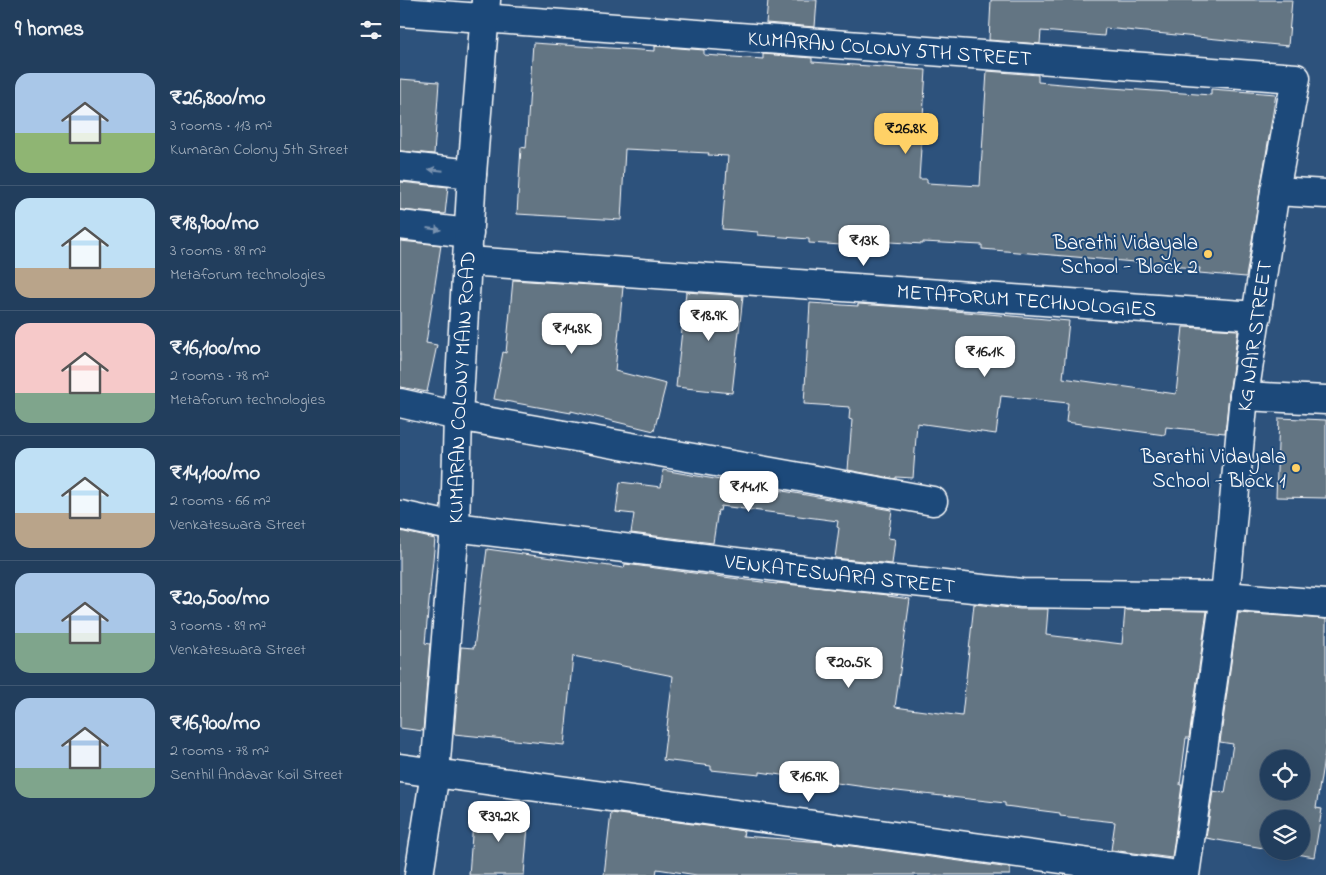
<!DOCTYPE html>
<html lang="en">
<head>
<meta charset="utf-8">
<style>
	:root { --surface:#223e5d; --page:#2e4966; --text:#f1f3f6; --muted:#a2aebc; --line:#3f5772; --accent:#ffd166 }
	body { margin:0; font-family:"Indie Flower",sans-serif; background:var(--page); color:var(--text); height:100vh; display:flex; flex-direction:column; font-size:19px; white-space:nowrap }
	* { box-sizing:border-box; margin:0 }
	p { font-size:16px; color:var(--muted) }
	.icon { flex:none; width:28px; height:28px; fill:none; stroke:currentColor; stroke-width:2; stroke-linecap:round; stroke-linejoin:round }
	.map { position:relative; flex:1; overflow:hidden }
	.side { display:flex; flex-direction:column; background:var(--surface); width:400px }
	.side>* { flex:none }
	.tools { position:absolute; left:860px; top:750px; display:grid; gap:10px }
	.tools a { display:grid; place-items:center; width:50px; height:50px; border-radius:50%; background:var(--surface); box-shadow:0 5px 20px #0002,0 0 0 1px var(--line); font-size:25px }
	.price { position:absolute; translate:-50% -42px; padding:0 11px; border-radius:10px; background:#fff; color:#222; font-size:16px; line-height:32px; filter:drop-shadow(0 1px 2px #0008) }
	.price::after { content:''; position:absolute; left:50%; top:30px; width:15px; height:11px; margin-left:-8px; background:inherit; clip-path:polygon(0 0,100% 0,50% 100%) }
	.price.on { background:var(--accent); color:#111 }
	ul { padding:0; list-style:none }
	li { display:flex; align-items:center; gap:15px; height:125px; padding:0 15px }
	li+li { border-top:1px solid var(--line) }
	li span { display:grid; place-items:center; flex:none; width:140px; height:100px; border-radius:15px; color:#555 }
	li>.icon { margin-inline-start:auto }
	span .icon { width:60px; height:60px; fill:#fffc; stroke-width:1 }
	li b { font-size:21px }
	h2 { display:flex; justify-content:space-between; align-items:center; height:60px; padding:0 15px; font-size:21px }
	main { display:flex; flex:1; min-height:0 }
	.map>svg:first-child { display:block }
	.building { fill:#637483; stroke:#fff; fill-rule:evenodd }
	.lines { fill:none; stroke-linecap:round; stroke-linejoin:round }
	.street-casing { stroke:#fff; stroke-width:31 }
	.secondary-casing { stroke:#fff; stroke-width:31 }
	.street { stroke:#1f4a7a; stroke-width:28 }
	.secondary { stroke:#1f4a7a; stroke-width:28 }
	.oneway { fill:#7992af }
	.poi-dot { fill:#ffd166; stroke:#1f4a7a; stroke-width:2 }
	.labels { text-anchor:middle; stroke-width:4; stroke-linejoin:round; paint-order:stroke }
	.street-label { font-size:21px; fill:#fff; stroke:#1f4a7a }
	.poi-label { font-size:21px; fill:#fff; stroke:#1f4a7a; text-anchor:end }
</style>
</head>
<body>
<main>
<section class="side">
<h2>9 homes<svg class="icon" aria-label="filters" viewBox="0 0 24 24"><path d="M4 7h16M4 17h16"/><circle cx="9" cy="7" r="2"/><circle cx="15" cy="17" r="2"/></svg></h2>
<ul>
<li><span style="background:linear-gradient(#a9c7e8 60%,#8fb573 0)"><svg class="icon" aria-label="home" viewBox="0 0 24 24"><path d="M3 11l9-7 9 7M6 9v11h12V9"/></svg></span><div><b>₹26,800/mo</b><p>3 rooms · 113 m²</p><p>Kumaran Colony 5th Street</p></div></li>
<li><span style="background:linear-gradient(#bfe0f5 70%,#b9a48a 0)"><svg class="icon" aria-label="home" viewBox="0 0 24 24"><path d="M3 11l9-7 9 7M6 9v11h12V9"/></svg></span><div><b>₹18,900/mo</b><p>3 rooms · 89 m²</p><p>Metaforum technologies</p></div></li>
<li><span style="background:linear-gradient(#f6c9c9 70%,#7fa58c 0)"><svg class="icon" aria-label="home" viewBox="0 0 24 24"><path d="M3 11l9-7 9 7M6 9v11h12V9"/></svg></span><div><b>₹16,100/mo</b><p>2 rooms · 78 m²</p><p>Metaforum technologies</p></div></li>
<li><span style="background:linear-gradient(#bfe0f5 65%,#b9a48a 0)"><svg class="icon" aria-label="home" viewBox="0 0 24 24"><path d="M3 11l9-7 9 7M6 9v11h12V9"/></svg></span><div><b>₹14,100/mo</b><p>2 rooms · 66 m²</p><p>Venkateswara Street</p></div></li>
<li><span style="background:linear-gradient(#a9c7e8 60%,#7fa58c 0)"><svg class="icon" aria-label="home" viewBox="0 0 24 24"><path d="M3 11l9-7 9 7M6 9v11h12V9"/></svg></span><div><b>₹20,500/mo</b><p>3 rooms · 89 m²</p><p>Venkateswara Street</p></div></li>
<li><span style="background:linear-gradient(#a9c7e8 70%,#7fa58c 0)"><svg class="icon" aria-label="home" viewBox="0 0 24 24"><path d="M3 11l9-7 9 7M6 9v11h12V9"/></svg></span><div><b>₹16,900/mo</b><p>2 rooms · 78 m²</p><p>Senthil Andavar Koil Street</p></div></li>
</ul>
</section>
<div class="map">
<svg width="926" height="875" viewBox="0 0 926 875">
	<rect width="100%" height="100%" fill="#2d527c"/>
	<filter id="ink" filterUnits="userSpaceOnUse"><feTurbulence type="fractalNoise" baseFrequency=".02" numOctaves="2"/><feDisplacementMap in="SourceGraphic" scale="10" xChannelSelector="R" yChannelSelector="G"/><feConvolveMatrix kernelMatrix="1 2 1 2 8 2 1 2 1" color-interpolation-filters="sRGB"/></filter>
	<g filter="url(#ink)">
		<!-- building -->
		<g class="building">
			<path d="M368,0H417L415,27L366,23Z"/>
			<path d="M591,0H892L888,46L705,28L704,36L641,31L640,44L589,40Z"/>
			<path d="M133,43L255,51V46L304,50V55L363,59V54L412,58V62L526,70L519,179H527V183L580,186L587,71L638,75V82L697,87L811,95V89L876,94L846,277L799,273L800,268L746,265V263L582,249V245L523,242V244L458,240V246L409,243V239L358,235V232L322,229L328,156L308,155L309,153L225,149L221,220L117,214L121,147L126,148Z"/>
			<path d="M0,79L39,82L34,154L0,151Z"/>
			<path d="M0,182L48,187L45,214L0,210Z"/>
			<path d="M0,241L41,245L26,343L37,345L27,392L0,387Z"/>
			<path d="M113,280L223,287L215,371L266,384L254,431L171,411V413L94,399L103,352L106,353Z"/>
			<path d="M286,292L343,296L332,393L276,387Z"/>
			<path d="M410,303L458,306V304L531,309L669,321L663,378L776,394L783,327L838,330L829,394L825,433L766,427L765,435L666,422L668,403L601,396L596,434L517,423L513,478L496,477V479L448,470L452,420L449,419L450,407L404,404Z"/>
			<path d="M879,418L926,420V498L876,497Z"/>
			<path d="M263,470L492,510L488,538L495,539L492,564L435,558L439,528L437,527L438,521L321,506L320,511L318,510L313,543L231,533L234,514L216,512L220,482L261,487Z"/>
			<path d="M0,531L35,539L25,643L30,644L23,731L0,728Z"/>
			<path d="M87,549L224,568L225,564L377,584V583L488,595V596L510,599L495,707L562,716L574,604L620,609H648L646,635L722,644L725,610L807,611L789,738H786L780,785H782L772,858L711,850L715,822L660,816V813L605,806V803L479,789L360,772V775L311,770V766L263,760L273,676L173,656L164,745L54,734L61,647L74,648Z"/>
			<path d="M838,613L926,619V746L916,808L922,809L914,857L880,851H901V819H869V849L806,838L813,791L825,793L833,744L820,742ZM869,759H901V791H869Z"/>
			<path d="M74,809L129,813L124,875H69Z"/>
			<path d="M211,813L344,831L343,836L423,842L610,868V875H297L257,869L256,875H204Z"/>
		</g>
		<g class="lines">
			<defs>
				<g id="street">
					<path id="s1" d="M0,12L896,78L875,191L844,396L825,596L785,875"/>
					<path d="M0,166L72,174"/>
					<path d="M875,191L926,194"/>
					<path d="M0,225L69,233"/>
					<path id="s2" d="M68,261L857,316"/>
					<path d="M844,396L926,400"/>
					<path d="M0,403L58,416L533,501"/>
					<path id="s3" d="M0,515L55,527L426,573L622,593L825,596L926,604"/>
					<path d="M19,875L35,773L778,875"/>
				</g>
				<g id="secondary">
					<path id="s4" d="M0,768L35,773L55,527L58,416L72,174L86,0"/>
				</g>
			</defs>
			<!-- street casing -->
			<use href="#street" class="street-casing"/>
			<!-- secondary casing -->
			<use href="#secondary" class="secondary-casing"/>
			<!-- street -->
			<use href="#street" class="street"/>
			<!-- secondary -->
			<use href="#secondary" class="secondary"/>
		</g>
		<!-- one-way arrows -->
		<defs><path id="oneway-solid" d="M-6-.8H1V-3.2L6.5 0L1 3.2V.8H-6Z" transform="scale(1.25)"/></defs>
		<g class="oneway">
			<use href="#oneway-solid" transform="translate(36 170) rotate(-174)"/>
			<use href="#oneway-solid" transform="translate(34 229) rotate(7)"/>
		</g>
	</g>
	<!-- markers -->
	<g class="poi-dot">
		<circle cx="808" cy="254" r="5"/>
		<circle cx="896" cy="468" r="5"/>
	</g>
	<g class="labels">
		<!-- street labels -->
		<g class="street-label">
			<text dy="7" stroke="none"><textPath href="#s1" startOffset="491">KUMARAN COLONY 5TH STREET</textPath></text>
			<text dy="7" stroke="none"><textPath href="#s2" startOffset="560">METAFORUM TECHNOLOGIES</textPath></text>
			<text transform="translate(854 336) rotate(-82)" y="7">KG NAIR STREET</text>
			<text dy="7" stroke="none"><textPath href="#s4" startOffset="422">KUMARAN COLONY MAIN ROAD</textPath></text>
			<text dy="7" stroke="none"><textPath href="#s3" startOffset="444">VENKATESWARA STREET</textPath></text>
		</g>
		<!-- poi labels -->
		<g class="poi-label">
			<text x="798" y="249">Barathi Vidayala<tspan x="798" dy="24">School - Block 2</tspan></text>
			<text x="886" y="463">Barathi Vidayala<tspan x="886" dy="24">School - Block 1</tspan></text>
		</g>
	</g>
</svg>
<div class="tools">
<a><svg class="icon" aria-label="locate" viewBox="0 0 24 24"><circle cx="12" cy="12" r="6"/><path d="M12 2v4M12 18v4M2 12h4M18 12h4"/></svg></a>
<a><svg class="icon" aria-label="layers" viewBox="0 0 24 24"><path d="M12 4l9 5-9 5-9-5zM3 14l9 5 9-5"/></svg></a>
</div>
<b class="price on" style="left:506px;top:155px">₹26.8K</b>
<b class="price" style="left:464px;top:267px">₹13K</b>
<b class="price" style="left:309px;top:342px">₹18.9K</b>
<b class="price" style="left:172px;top:355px">₹14.8K</b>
<b class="price" style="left:585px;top:378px">₹16.1K</b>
<b class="price" style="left:349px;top:513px">₹14.1K</b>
<b class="price" style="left:449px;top:689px">₹20.5K</b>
<b class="price" style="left:409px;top:803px">₹16.9K</b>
<b class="price" style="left:99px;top:843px">₹39.2K</b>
</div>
</main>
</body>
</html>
